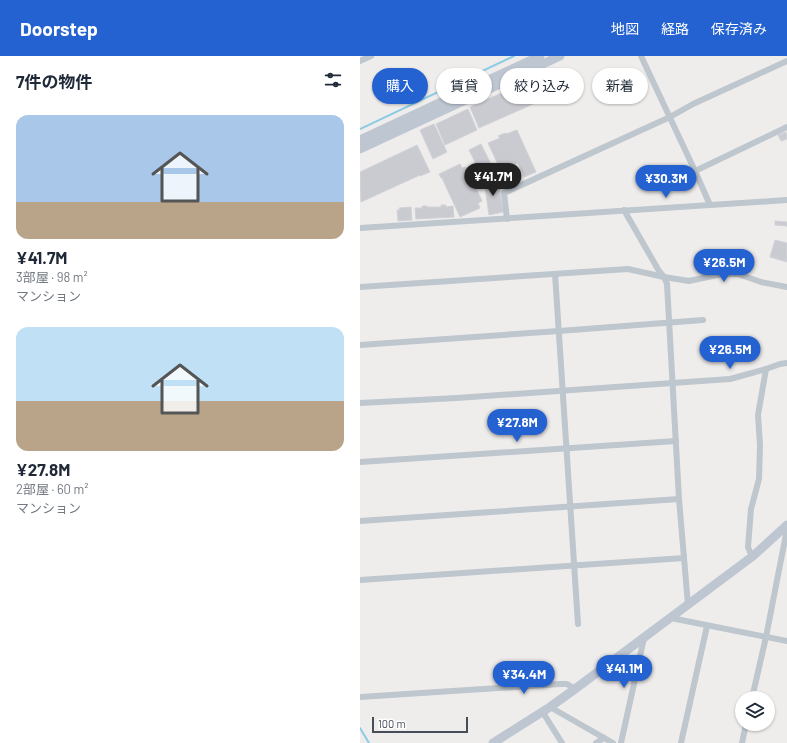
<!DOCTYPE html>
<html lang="ja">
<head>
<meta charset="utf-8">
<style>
	:root { --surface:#fff; --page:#f2f2f3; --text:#1f2937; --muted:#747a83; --accent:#2462d1 }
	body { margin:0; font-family:Barlow,"Noto Sans JP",sans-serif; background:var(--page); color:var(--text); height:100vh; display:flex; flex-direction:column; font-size:15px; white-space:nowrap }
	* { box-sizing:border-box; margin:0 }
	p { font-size:13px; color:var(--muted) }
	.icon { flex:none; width:22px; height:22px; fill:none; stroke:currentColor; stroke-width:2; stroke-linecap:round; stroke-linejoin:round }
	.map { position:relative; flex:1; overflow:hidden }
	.sheet { display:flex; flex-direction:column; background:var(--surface); width:360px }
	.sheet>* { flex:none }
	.top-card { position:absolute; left:12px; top:12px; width:355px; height:36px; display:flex; gap:8px }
	.fabs { position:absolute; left:375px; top:635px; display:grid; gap:8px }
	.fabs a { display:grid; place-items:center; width:40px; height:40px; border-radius:50%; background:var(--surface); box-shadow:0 1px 3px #0004; font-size:20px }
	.scale { position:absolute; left:12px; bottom:10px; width:96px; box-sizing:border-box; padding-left:4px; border:2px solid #464e58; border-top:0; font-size:11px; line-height:14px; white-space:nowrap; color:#464e58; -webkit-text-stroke:3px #fff; paint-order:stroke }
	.price { position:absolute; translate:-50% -34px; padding:0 9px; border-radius:14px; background:var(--accent); color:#fff; font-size:13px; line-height:26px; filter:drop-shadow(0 1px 2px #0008) }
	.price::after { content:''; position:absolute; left:50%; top:24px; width:12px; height:9px; margin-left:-6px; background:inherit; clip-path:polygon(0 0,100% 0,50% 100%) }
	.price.selected { background:#222; color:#fff }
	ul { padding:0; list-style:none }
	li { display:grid; align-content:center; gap:8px; height:212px; padding:0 16px }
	li span { display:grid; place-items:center; height:124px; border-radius:12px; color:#555 }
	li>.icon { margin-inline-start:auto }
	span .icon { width:72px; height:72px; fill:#fffc; stroke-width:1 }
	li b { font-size:17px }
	h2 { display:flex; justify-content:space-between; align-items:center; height:48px; padding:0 16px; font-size:17px }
	.pill { padding:0 14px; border-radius:18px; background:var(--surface); box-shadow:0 1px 3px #0004; font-size:14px; line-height:36px }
	.pill.selected { background:var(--accent); color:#fff }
	header { display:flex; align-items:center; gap:24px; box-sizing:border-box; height:56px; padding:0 20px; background:var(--accent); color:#fff }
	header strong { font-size:19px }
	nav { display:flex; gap:22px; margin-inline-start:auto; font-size:14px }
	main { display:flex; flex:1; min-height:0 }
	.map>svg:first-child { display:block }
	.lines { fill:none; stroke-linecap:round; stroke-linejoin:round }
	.stream { stroke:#8ccbe5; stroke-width:2 }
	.building { fill:#cacbd1; stroke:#d1d2d8 }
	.street { stroke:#bec6ce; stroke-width:6 }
	.secondary { stroke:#bec6d2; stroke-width:9 }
</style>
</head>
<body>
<header>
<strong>Doorstep</strong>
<nav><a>地図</a><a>経路</a><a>保存済み</a></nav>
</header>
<main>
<section class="sheet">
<h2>7件の物件<svg class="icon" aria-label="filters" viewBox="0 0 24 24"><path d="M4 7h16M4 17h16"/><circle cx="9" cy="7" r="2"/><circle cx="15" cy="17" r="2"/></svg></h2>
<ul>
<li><span style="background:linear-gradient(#a9c7e8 70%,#b9a48a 0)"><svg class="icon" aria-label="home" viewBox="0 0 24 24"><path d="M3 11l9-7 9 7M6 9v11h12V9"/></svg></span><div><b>¥41.7M</b><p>3部屋 · 98 m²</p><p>マンション</p></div></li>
<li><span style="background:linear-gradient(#bfe0f5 60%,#b9a48a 0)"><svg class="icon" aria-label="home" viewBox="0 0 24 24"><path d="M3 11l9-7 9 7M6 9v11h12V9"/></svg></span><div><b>¥27.8M</b><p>2部屋 · 60 m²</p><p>マンション</p></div></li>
</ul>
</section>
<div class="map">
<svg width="427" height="687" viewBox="0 0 427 687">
	<rect width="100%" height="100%" fill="#efedec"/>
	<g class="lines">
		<!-- stream -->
		<g class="stream">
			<path d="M0,73L154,0"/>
			<path d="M0,672L9,687"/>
		</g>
	</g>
	<!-- building -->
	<g class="building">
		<path d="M171,24L180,45L119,72L110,51Z"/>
		<path d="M108,53L117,74L85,89L76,68Z"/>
		<path d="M74,68L87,96L73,103L60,74Z"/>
		<path d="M157,74L176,116L164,121L158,107L141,115L128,87L140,82L138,80L145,77L146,78Z"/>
		<path d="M426,76L427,83L421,85L418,79Z"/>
		<path d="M121,88L136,118L124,124L109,94Z"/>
		<path d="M57,89L70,116L60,120V119L1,146L0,116Z"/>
		<path d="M100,108L102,112L106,111L122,145L118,147L120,152L100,161L82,122H81L79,118Z"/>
		<path d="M138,123L143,156L129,159L124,125Z"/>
		<path d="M81,149H86V151L93,150L94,161L56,163L55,152H62V150H67V151H81Z"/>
		<path d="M51,151L52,164L38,165L37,154H40L39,152Z"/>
		<path d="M415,165L427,166V171V170L415,169Z"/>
		<path d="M415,184L427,187V206L410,201Z"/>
	</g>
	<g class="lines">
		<!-- street -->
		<g class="street">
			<path d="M281,0L335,115L350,149"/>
			<path d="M0,5L11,0"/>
			<path d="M335,115L427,71"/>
			<path d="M264,154L299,215L304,221L307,228L319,443L328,549"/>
			<path d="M147,163L144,137L310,61L333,48L427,5"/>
			<path d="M0,172L427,144"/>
			<path d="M195,218L218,568"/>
			<path d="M0,231L268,213L304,221L329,225L362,218H378L401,226L427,231"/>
			<path d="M0,289L199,275L343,264"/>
			<path d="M0,347L97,342L370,323L406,313L420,308L427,307"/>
			<path d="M0,406L316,385"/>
			<path d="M0,465L319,443"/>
			<path d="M393,500L390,496L388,491L391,453L399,423L400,389L398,359L406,313"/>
			<path d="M0,524L324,502"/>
			<path d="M311,562L427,585"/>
			<path d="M0,641L200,628H207L215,633"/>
			<path d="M392,642L406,581L427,473"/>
			<path d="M190,651L253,687"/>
			<path d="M182,655L202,687"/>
			<path d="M236,687L244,682"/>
			<path d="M261,687L284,582"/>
			<path d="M321,687L347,570"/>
			<path d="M382,687L386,668"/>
		</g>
		<!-- secondary -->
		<g class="secondary">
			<path d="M0,84L180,0"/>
			<path d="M0,93L200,0"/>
			<path d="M133,687L190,651L215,633L393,500L427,469"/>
		</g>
	</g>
</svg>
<div class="fabs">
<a><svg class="icon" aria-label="layers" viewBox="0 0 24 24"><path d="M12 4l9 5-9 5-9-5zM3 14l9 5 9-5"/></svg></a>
</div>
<div class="scale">100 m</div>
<b class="price selected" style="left:133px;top:141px">¥41.7M</b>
<b class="price" style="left:306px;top:143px">¥30.3M</b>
<b class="price" style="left:364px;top:227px">¥26.5M</b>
<b class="price" style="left:370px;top:314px">¥26.5M</b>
<b class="price" style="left:157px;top:387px">¥27.8M</b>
<b class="price" style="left:264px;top:633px">¥41.1M</b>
<b class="price" style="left:164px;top:639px">¥34.4M</b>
<div class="top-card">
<a class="pill selected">購入</a>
<a class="pill">賃貸</a>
<a class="pill">絞り込み</a>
<a class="pill">新着</a>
</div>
</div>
</main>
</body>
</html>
